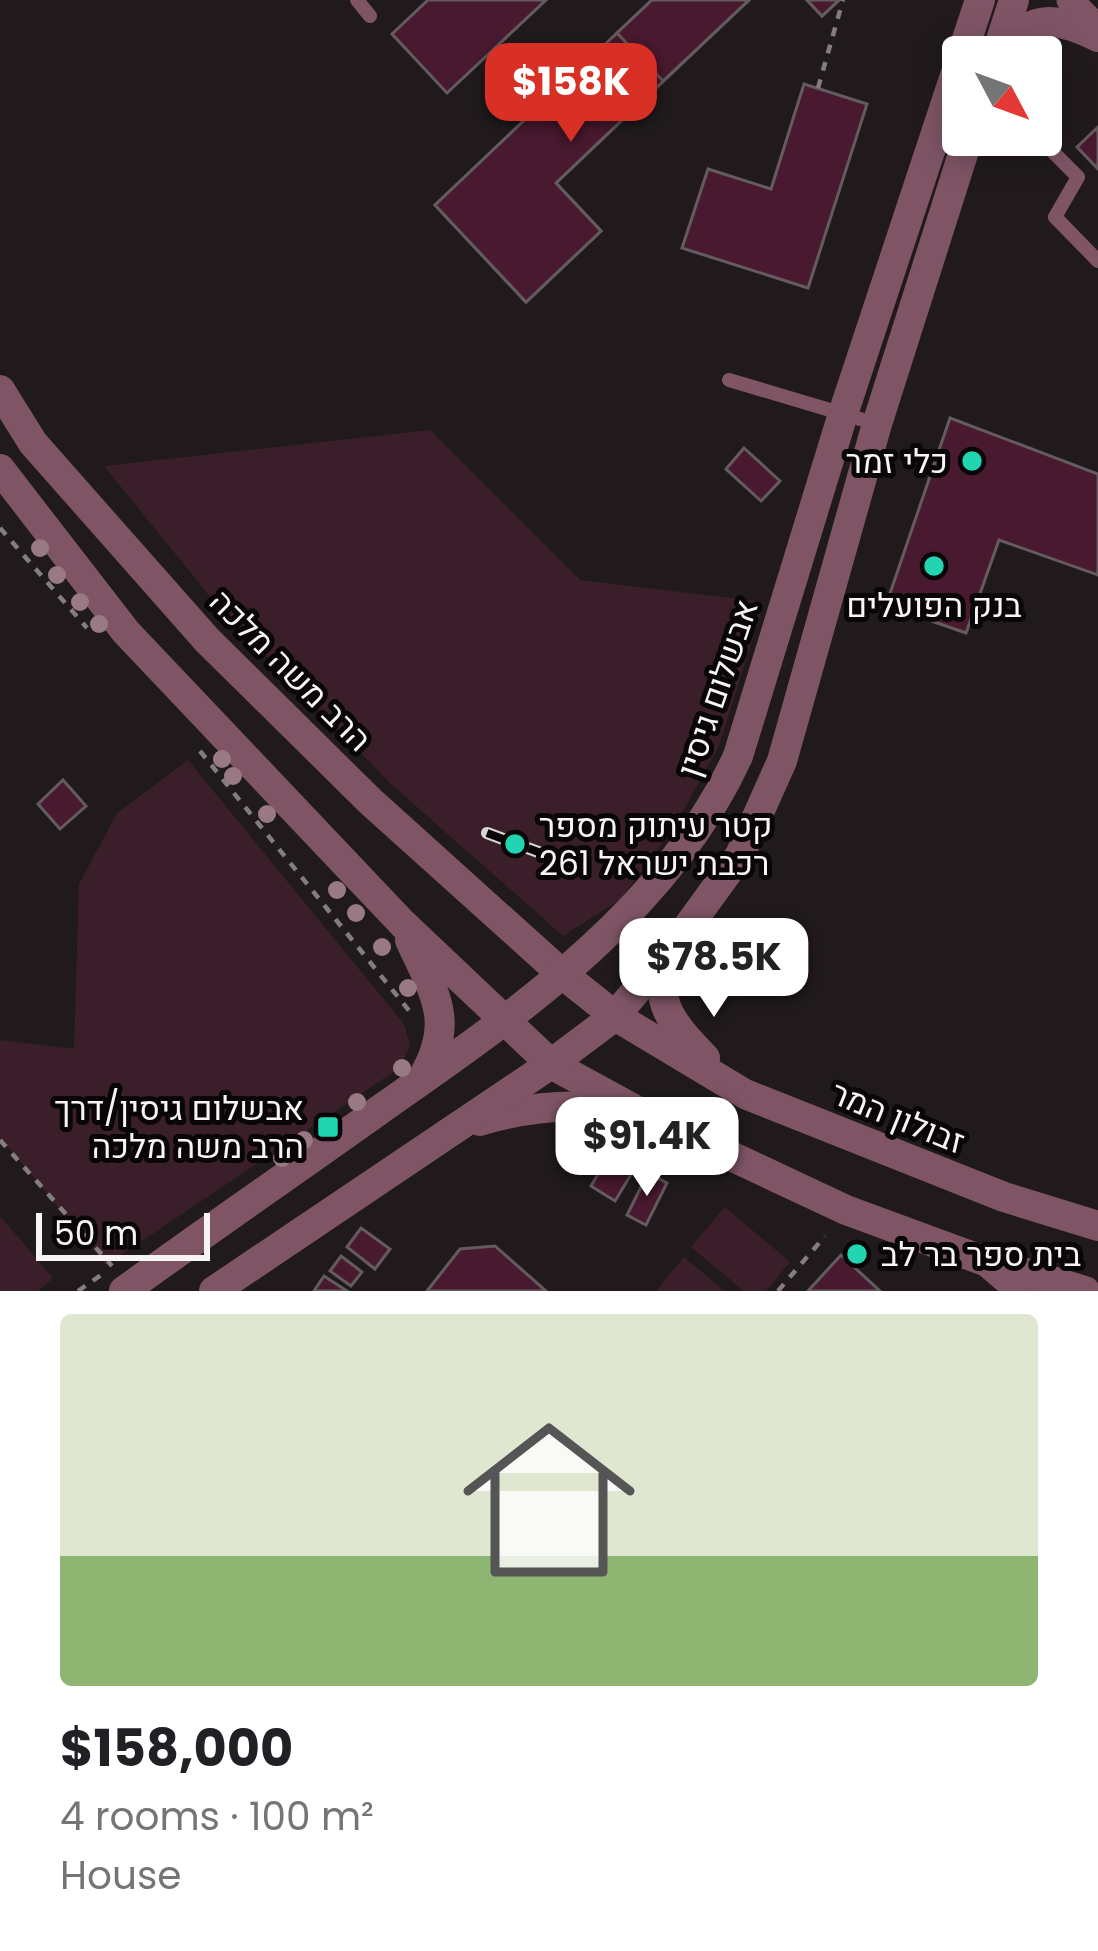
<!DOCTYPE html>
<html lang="en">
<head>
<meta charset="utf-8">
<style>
	:root { --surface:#fff; --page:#f6f6f6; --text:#202124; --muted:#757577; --accent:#d93025 }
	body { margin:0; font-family:Poppins,Heebo,sans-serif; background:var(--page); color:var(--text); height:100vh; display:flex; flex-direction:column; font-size:45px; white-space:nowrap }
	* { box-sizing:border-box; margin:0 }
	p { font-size:39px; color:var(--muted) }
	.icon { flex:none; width:66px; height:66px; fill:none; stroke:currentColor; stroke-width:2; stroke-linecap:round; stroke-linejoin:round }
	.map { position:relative; height:1291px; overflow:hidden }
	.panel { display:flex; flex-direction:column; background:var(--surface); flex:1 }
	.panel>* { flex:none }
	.needle { width:78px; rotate:131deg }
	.buttons { position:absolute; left:942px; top:36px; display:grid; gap:24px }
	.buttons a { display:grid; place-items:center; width:120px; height:120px; border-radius:12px; background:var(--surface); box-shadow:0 6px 30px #0003; font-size:60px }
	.scale { position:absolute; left:36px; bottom:30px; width:174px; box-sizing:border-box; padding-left:12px; border:6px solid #f8f3f5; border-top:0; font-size:33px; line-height:42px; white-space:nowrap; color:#f8f3f5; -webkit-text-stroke:9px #080607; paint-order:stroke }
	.price { position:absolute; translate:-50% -102px; padding:0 27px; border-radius:24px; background:#fff; color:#222; font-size:39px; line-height:78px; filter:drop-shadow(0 3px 6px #0008) }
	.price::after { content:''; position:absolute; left:50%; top:72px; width:36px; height:27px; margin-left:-18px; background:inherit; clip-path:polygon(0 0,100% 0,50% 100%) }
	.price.active { background:var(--accent); color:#fff }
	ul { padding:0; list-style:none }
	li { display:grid; align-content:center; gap:24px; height:636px; padding:0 60px }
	li span { display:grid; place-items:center; height:372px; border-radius:12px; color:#555 }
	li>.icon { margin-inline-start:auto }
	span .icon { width:216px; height:216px; fill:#fffc; stroke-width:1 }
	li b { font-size:51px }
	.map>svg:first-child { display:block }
	.green { fill:#3a1f2a }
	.building { fill:#48192f; stroke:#635b5e; stroke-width:3 }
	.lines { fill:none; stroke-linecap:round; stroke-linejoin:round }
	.path { stroke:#837d7f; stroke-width:4.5; stroke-dasharray:9 9; stroke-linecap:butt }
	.service { stroke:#7f5566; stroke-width:14 }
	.minor { stroke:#7f5566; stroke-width:27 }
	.tertiary { stroke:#7f5566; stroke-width:30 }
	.rail-casing { stroke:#d9d4d6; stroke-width:12 }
	.rail { stroke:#080607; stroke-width:8; stroke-dasharray:22; stroke-linecap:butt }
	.tree { fill:#987984 }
	.poi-dot { fill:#20d5b0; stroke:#080607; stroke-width:4.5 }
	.labels { text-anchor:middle; stroke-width:10; stroke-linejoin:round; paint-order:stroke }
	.poi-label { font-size:33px; fill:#f8f3f5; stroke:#080607; text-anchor:end }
	.street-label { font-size:33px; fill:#f8f3f5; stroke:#080607 }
</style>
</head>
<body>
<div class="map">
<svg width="1098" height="1291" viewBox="0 0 1098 1291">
	<rect width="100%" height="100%" fill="#201a1c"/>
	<!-- green -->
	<g class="green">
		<path d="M430,430L580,580L764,602L719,746L678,820L621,899L563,936L390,783L220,609L104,466Z"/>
		<path d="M188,760L404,1024L410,1045L401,1067L106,1265L0,1137V1040L74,1049L79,884L117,813Z"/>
		<path d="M725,1207L790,1262L766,1291H744L691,1247Z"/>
		<path d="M0,1216L53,1278L38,1291H0Z"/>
		<path d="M684,1257L725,1291H656Z"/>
	</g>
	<!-- building -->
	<g class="building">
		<path d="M428,0H546L447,93L392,34Z"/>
		<path d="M652,0H749L556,183L601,231L526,302L435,205Z"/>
		<path d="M652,0H749L663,81L617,33Z"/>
		<path d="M807,0H839L822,16Z"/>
		<path d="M807,0H839L822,16Z"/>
		<path d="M807,0H839L822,16Z"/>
		<path d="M576,71L622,120L556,183L601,231L526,302L435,205Z"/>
		<path d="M804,84L867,104L808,288L682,248L708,169L771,189Z"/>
		<path d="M1098,127V169L1077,147Z"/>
		<path d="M950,418L1098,474V575L999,540L966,633L886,605Z"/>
		<path d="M744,448L780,481L761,501L726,469Z"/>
		<path d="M63,780L86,806L60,829L38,804Z"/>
		<path d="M614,1148L638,1163L615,1201L591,1186Z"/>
		<path d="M648,1173L667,1183L646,1225L627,1215Z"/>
		<path d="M361,1228L390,1249L375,1269L347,1247Z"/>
		<path d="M495,1246L546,1291H427L460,1249Z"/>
		<path d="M841,1255L880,1291H808Z"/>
		<path d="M341,1256L362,1272L351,1286L330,1271Z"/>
		<path d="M324,1276L347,1291H314Z"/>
	</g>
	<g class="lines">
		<!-- path -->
		<g class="path">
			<path d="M818,88L843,0"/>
			<path d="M0,528L87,628"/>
			<path d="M200,751L411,1013"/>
			<path d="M0,1140L112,1266"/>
			<path d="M78,1291L104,1273"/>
			<path d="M778,1291L825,1236"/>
		</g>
		<!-- service -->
		<g class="service">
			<path d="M357,0L370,16"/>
			<path d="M1036,135L1078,177L1055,217L1098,261"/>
			<path d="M729,380L877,424"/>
		</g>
		<!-- minor -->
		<g class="minor">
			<path d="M1070,0L1098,29"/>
			<path d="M985,1262L1019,1291"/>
		</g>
		<!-- tertiary -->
		<g class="tertiary">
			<path d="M999,46L1014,0"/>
			<path d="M996,53C1032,16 1051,14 1098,37"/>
			<path d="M0,390L33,443L207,640L370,801L561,973L615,1016L745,1094L1004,1197L1098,1226"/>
			<path d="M0,469L126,632L403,924L551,1064L650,1118L846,1210L982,1260L1085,1291"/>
			<path d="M410,940C435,995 456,1022 422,1079"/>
			<path d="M670,955C649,1000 675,1027 705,1058"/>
			<path d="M480,1121C526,1107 574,1102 622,1111"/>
			<path d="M124,1291C208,1230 294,1171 378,1111C515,1015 667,912 738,756L843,414L980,0"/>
			<path d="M214,1291L551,1064L615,1016L676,943L740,855L782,761L877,424L969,135"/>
		</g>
		<defs>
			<path id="rail" d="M487,833L541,853"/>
		</defs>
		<!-- rail casing -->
		<use href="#rail" class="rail-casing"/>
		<!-- rail -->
		<use href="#rail" class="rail"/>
	</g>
	<!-- trees -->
	<g class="tree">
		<circle cx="40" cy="548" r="9"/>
		<circle cx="57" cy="575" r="9"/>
		<circle cx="80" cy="602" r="9"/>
		<circle cx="99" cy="624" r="9"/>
		<circle cx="222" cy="759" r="9"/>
		<circle cx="233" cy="776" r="9"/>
		<circle cx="267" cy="814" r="9"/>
		<circle cx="337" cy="890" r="9"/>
		<circle cx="356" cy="913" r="9"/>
		<circle cx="382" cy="947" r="9"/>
		<circle cx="408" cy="988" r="9"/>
		<circle cx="402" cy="1068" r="9"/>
		<circle cx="357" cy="1102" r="9"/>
		<circle cx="304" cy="1140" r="9"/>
		<circle cx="282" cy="1158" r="9"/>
	</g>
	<!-- markers -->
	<g class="poi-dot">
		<circle cx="972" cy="461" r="12"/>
		<circle cx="934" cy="566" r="12"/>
		<circle cx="515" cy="844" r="12"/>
		<rect x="316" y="1115" width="24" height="24" rx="6"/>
		<circle cx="857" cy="1254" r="12"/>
	</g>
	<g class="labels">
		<!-- poi labels -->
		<g class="poi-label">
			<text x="948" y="473">כלי זמר</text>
			<text x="934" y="617" text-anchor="middle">בנק הפועלים</text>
			<text x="539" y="837" text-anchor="start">קטר עיתוק מספר<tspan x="539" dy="38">261 רכבת ישראל</tspan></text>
			<text x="304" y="1120">אבשלום גיסין/דרך<tspan x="304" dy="38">הרב משה מלכה</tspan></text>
			<text x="881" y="1266" text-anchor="start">בית ספר בר לב</text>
		</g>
		<!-- street labels -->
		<g class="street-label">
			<text transform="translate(291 670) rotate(45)" y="12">הרב משה מלכה</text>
			<text transform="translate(717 688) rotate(-71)" y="12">אבשלום גיסין</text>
			<text transform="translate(898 1117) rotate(22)" y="12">זבולון המר</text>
		</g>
	</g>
</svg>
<div class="buttons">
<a><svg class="needle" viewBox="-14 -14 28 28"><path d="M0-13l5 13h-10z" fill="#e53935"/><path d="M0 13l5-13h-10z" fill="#757577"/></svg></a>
</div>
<div class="scale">50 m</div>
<b class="price active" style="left:571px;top:145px">$158K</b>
<b class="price" style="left:714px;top:1020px">$78.5K</b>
<b class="price" style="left:647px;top:1199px">$91.4K</b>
</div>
<section class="panel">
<ul>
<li><span style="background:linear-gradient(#dfe7d0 65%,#8fb573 0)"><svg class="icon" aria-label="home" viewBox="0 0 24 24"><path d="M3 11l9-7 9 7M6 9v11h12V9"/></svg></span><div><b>$158,000</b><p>4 rooms · 100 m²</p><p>House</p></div></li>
</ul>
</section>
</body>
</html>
